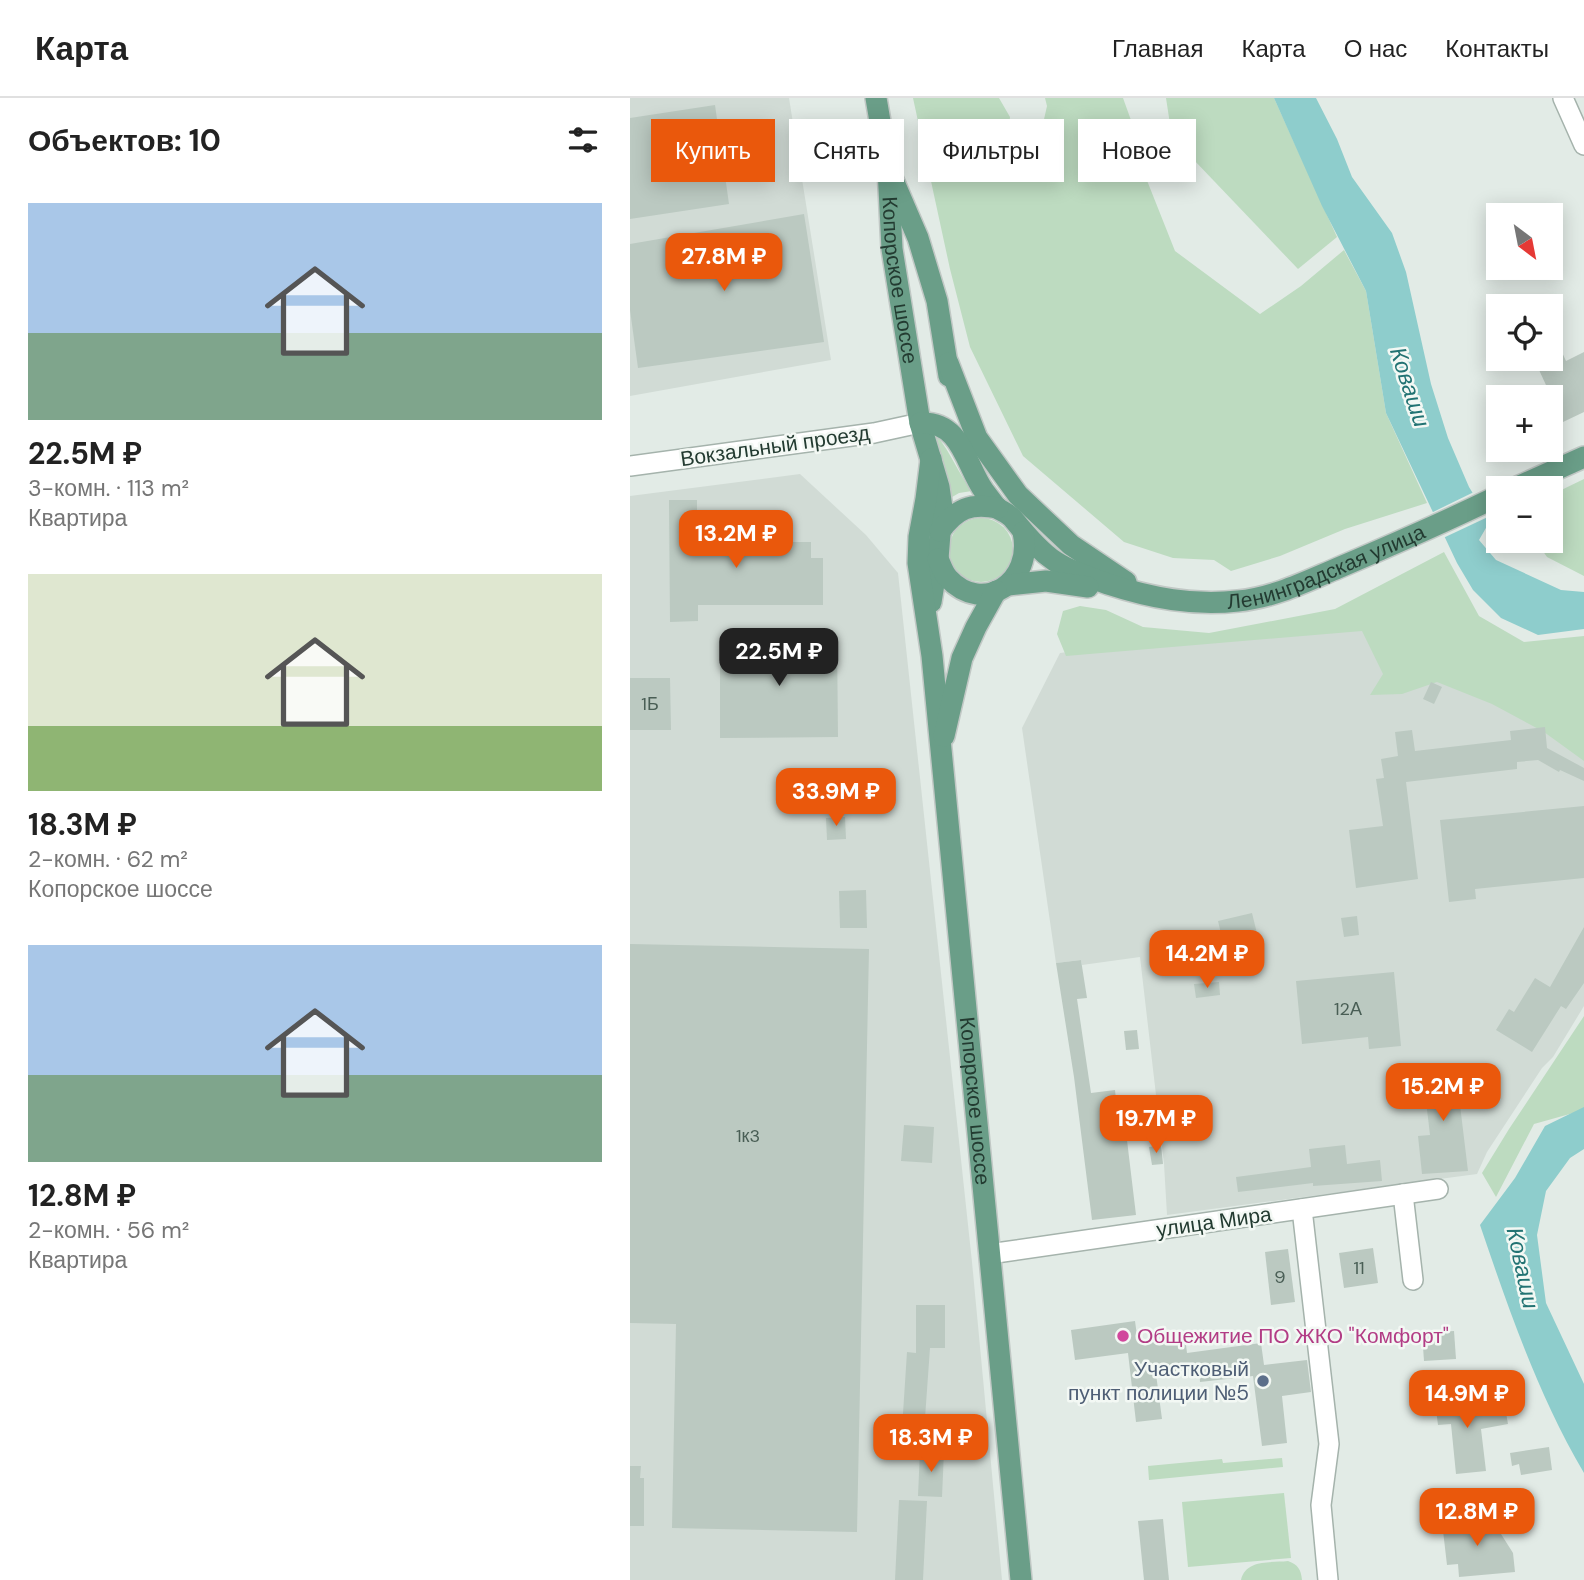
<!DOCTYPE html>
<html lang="ru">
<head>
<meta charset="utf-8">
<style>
	:root { --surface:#fff; --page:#f6f6f6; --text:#222; --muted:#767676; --line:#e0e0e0; --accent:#ea580c }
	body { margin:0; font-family:"DM Sans",sans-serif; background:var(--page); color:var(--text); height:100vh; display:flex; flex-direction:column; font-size:26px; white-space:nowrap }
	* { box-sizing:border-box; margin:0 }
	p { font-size:23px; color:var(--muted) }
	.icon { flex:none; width:38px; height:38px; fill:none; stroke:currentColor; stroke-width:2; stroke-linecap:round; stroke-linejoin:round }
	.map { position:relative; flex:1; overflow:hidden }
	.sheet { display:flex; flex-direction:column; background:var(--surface); width:630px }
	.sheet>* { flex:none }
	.guide { position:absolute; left:21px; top:21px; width:665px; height:63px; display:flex; gap:14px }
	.needle { width:46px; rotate:148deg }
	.buttons { position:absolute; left:856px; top:105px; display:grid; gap:14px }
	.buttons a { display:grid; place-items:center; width:77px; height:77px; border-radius:0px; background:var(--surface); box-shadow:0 4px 18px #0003; font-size:35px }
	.price { position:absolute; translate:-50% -60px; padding:0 16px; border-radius:14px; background:var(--accent); color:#fff; font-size:23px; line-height:46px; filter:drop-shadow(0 2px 4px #0008) }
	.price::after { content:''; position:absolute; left:50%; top:42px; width:21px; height:16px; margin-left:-10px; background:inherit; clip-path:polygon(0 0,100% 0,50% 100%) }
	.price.current { background:#222; color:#fff }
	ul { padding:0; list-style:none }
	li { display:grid; align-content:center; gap:14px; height:371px; padding:0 28px }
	li span { display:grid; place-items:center; height:217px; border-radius:0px; color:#555 }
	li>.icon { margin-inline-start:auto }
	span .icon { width:126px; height:126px; fill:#fffc; stroke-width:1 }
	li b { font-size:30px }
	h2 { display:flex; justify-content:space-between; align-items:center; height:84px; padding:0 28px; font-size:30px }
	.tag { padding:0 24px; border-radius:0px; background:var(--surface); box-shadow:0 4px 18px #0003; font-size:24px; line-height:63px }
	.tag.current { background:var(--accent); color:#fff }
	header { display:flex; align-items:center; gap:42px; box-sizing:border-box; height:98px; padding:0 35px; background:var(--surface); border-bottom:2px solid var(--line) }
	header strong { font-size:33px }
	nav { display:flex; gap:38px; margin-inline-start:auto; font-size:24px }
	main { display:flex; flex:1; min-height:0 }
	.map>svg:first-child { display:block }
	.built { fill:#d1dbd5 }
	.green { fill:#bddbc0 }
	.water { fill:#8ecdcc }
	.pier { fill:#e2ebe6 }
	.building { fill:#bbc9c1 }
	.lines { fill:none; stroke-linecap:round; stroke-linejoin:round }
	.minor-casing { stroke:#a5b3ac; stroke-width:22 }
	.major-casing { stroke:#c1c8c5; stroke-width:24 }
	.minor { stroke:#fff; stroke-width:19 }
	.major { stroke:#6a9e88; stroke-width:21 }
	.hotel-dot { fill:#d1479c; stroke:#f3f8f4; stroke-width:2.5 }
	.service-dot { fill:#5c6f8a; stroke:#f3f8f4; stroke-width:2.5 }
	.labels { text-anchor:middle; stroke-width:5; stroke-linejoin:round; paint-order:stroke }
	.number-label { font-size:18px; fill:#495e55 }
	.street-label { font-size:21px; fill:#233b31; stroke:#f3f8f4 }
	.hotel-label { font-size:21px; fill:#b23c85; stroke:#f3f8f4; text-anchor:start }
	.service-label { font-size:21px; fill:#4e5e75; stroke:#f3f8f4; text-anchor:end }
	.water-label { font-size:23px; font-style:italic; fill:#227373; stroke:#f3f8f4 }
</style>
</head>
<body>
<header>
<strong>Карта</strong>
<nav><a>Главная</a><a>Карта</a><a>О нас</a><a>Контакты</a></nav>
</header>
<main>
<section class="sheet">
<h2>Объектов: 10<svg class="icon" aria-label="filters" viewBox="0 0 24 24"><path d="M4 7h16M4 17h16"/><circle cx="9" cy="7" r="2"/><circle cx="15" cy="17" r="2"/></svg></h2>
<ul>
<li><span style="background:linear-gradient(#a9c7e8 60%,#7fa58c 0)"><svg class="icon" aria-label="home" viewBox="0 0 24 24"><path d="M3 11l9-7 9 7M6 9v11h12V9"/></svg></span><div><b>22.5M ₽</b><p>3-комн. · 113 m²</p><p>Квартира</p></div></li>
<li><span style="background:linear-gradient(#dfe7d0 70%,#8fb573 0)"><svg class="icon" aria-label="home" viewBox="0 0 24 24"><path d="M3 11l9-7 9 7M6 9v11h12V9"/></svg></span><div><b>18.3M ₽</b><p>2-комн. · 62 m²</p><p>Копорское шоссе</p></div></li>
<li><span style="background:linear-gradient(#a9c7e8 60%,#7fa58c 0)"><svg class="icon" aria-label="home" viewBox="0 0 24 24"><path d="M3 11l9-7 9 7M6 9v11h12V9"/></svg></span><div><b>12.8M ₽</b><p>2-комн. · 56 m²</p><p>Квартира</p></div></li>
</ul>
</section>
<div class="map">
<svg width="954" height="1482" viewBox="0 0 954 1482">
	<rect width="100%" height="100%" fill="#e2ebe6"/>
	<!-- built -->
	<g class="built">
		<path d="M0,0H159L201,262L0,298Z"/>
		<path d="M170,376L236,437L268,475L342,1164L372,1482H0V398Z"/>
		<path d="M750,516L905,620L954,658V908L923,959L912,970L857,1054L847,1076L537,1117L534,1066L510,859L452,867L451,862L426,865L392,630L430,555Z"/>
	</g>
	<!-- green -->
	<g class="green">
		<path d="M283,0H369L380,19L377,47L403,70L417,8L415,0H493L511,50L516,80L545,153L630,216L671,188L714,152L736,193L756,315L797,405L715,431L650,458L601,473L584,462L543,460L494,444L393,358L340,249L320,171Z"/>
		<path d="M536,0H644L707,139L668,171L542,39Z"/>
		<path d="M298,330C318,345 326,373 342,393L329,395L317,402Z"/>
		<path d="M954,381V478L917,459L906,443H920L921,397Z"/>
		<circle cx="351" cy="452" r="32"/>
		<path d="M814,454L849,518L894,544L954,538V663L914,634L862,606L807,584L772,596L740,597L753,576L732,533L436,558L427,536L433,513L450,508L476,512L513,529L579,535L705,511Z"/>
		<path d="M954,918V1012L904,1026L866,1099L852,1075L879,1031Z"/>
		<path d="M652,1360L653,1369L519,1382L518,1368L592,1361L593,1365Z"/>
		<path d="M654,1395L661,1460L558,1469L552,1404Z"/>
		<path d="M658,1463C668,1467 671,1471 672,1482H611C616,1461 640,1465 658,1463Z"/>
	</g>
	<!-- water -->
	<g class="water">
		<path d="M644,0H686L707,41L722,79L762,135L776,174L801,286L818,340L839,389L860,423L849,442L866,462L931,492L954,494V531L908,537L871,520L843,492L827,465L756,315L736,193L692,108Z"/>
		<path d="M954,1009V1051L940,1060L916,1093L907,1137L916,1205L954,1286V1381V1375C908,1297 879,1212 850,1127L885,1080L915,1028Z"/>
	</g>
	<!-- pier -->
	<path class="pier" d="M846,393L860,418L811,441L799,416Z"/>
	<!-- building -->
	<g class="building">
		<path d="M85,7L99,106L0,121V20Z"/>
		<path d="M174,116L194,244L8,270L0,212V146Z"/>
		<path d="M930,250L936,263L954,254V314L933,324L904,261H920V254Z"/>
		<path d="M39,402H67V444H181V460H193V507H68V523L40,524Z"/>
		<path d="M207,539L208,639L90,640V541Z"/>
		<path d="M0,580H40L41,632H0Z"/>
		<path d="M801,584L812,589L804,606L793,601Z"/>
		<path d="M915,629L917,650L954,670V683L930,672L929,674L908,662L887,664V671L776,684L788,781L726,790L719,732L753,728L746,681L754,680L751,661L768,658L765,634L782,632L785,653L881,642L880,633Z"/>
		<path d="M954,708V780L845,791L846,801L819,804L810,722Z"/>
		<path d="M215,719L216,741L197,742L196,720Z"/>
		<path d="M236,792L237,830H210L209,793Z"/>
		<path d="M622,815L634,864L609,870L605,854L596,856L588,823Z"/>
		<path d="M727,818L729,837L714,839L711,820Z"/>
		<path d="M954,829V885L936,911L931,908L902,954L866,932L879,911L884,914L905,880L920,889Z"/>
		<path d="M0,846L239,851L227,1434L42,1430L46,1226L0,1225Z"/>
		<path d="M451,862L457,900L447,901L461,995L485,992L487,1010L493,1009L506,1117L462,1122L444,979L426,865Z"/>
		<path d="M764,874L771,948L739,951L738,939L672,946L666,883Z"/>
		<path d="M589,884L590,897L566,900L564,886Z"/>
		<path d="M507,932L509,951L496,952L494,933Z"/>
		<path d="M825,966L838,1073L792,1076L788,1038L800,1037L792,969Z"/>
		<path d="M274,1027L304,1029L302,1065L271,1063Z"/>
		<path d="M531,1047L533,1066L522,1067L519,1049Z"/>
		<path d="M715,1047L717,1066L750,1062L752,1083L683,1088V1085L608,1094L606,1079L681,1069L679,1051Z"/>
		<path d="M743,1150L748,1185L714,1190L709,1155Z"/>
		<path d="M658,1151L665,1204L641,1207L635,1154Z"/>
		<path d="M286,1207H315V1250H300L293,1348L271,1346L277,1254L286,1255Z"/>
		<path d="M505,1223L508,1245L555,1239L557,1255L631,1245L634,1267L677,1262L681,1294L652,1298L657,1345L632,1348L623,1278L570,1284L569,1270L526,1276L532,1321L506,1324L498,1255L445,1262L441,1232Z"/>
		<path d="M824,1233L826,1261L794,1263L792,1235Z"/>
		<path d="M835,1293L838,1318L875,1309L878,1326L851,1331L856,1373L826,1376L821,1326L808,1327L804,1296Z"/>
		<path d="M919,1349L922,1372L891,1377L889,1366L882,1368L880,1355Z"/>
		<path d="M290,1352L314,1353L312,1399L288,1398Z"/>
		<path d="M0,1368H11L10,1380H14V1428H0Z"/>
		<path d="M269,1402L297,1403L293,1482H265Z"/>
		<path d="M841,1420L863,1428L871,1436L883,1455L885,1474L829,1479L828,1466L817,1467L812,1424Z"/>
		<path d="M533,1421L539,1482H514L508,1423Z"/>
	</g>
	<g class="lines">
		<defs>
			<g id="minor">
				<path d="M933,0L954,47"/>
				<path d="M0,368L244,335L290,325"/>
				<path d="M773,1096L783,1182"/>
				<path d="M672,1111L699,1346L691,1407L698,1482"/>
				<path d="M359,1156L808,1091"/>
			</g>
			<g id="major">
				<path id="s1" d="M246,0L258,70L262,151L290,325L309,389L312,410L308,461L301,504"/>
				<path d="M263,82L288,140L307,203L319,278"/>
				<path d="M318,265L347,340L388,397L441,447L496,484"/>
				<path id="s2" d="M290,325C332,323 335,366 354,393C358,398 363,405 367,410C373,414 380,416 384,422C418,464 427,468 478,486C521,500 563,508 608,503C643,500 677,483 708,470C762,447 815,424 868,398"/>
				<path id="s3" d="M301,361L296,401L289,439L288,465L302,558L391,1482"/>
				<path d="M885,390L954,359"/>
				<path d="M310,433C327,410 340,405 368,410"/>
				<path d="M308,461C311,467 313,475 318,480C353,518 404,484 393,434"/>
				<path d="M378,487L416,483L458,489"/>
				<path d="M314,638L332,560L346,529L366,493"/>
			</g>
		</defs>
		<!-- minor casing -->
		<use href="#minor" class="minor-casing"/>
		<!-- major casing -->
		<use href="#major" class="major-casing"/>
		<!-- minor -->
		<use href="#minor" class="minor"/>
		<!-- major -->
		<use href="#major" class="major"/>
	</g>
	<!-- markers -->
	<circle class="hotel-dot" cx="493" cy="1238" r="7"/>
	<circle class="service-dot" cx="633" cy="1283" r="7"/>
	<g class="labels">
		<!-- number labels -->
		<g class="number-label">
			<text x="20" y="612">1Б</text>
			<text x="718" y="917">12А</text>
			<text x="118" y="1044">1к3</text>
			<text x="729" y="1176">11</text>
			<text x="650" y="1185">9</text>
		</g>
		<!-- street labels -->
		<g class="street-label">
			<text dy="7" stroke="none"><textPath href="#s1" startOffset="184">Копорское шоссе</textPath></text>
			<text transform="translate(145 348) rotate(-8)" y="7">Вокзальный проезд</text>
			<text dy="7" stroke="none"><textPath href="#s2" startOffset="485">Ленинградская улица</textPath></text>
			<text dy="7" stroke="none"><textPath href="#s3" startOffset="646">Копорское шоссе</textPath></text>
			<text transform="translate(584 1124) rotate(-8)" y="7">улица Мира</text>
		</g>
		<!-- hotel labels -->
		<g class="hotel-label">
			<text x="507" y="1245">Общежитие ПО ЖКО "Комфорт"</text>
		</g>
		<!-- service labels -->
		<g class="service-label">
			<text x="619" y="1278">Участковый<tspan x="619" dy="24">пункт полиции №5</tspan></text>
		</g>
		<!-- water labels -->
		<g class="water-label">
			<text transform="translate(780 289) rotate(72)" y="8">Коваши</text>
			<text transform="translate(893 1170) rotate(78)" y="8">Коваши</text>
		</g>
	</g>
</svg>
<div class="buttons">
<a><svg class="needle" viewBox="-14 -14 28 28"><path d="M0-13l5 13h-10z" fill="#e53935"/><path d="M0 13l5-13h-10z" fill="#767676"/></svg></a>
<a><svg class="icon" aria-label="locate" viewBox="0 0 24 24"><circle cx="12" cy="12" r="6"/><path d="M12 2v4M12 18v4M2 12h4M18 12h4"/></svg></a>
<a>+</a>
<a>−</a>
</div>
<b class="price" style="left:94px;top:195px">27.8M ₽</b>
<b class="price" style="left:106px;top:472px">13.2M ₽</b>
<b class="price current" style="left:149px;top:590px">22.5M ₽</b>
<b class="price" style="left:206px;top:730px">33.9M ₽</b>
<b class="price" style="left:577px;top:892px">14.2M ₽</b>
<b class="price" style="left:813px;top:1025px">15.2M ₽</b>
<b class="price" style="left:526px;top:1057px">19.7M ₽</b>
<b class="price" style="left:837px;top:1332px">14.9M ₽</b>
<b class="price" style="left:301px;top:1376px">18.3M ₽</b>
<b class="price" style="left:847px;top:1450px">12.8M ₽</b>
<div class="guide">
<a class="tag current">Купить</a>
<a class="tag">Снять</a>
<a class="tag">Фильтры</a>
<a class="tag">Новое</a>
</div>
</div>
</main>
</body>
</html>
